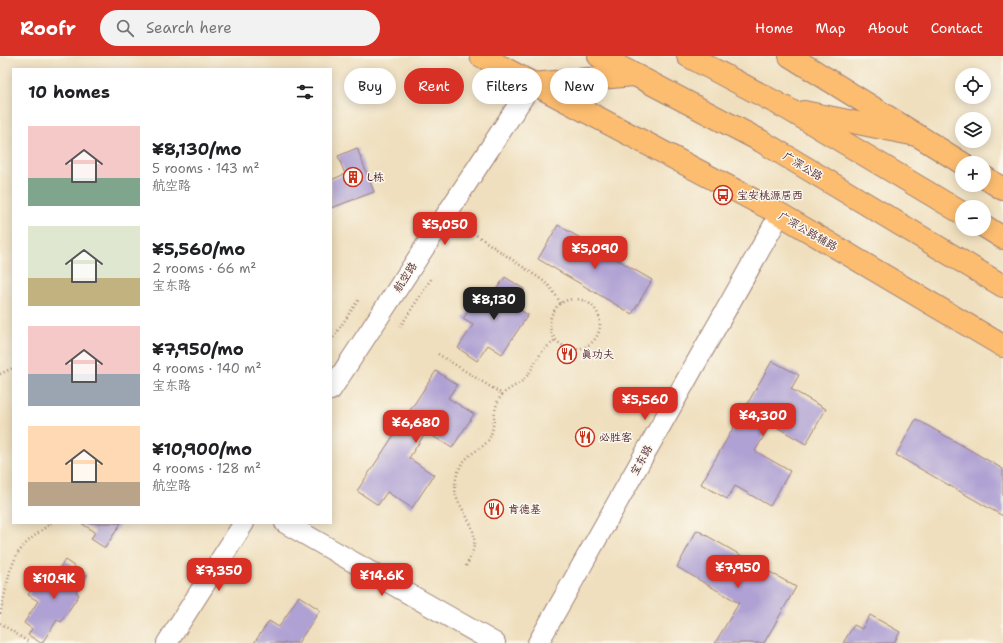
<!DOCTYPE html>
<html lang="en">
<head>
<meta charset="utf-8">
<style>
	:root { --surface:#fff; --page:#f2f2f2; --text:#202124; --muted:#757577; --accent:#d93025 }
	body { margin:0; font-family:"Shantell Sans","LXGW WenKai TC",sans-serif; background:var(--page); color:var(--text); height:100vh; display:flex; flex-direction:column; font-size:15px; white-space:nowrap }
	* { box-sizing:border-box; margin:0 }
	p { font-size:13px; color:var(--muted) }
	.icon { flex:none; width:22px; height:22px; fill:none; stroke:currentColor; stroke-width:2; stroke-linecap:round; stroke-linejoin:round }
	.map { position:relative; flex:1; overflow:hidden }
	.side { position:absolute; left:12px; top:12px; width:320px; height:456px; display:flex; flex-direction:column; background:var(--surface); border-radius:0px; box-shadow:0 2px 10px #0003 }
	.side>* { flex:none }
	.banner { position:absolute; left:344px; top:12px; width:380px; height:36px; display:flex; gap:8px }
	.buttons { position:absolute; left:955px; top:12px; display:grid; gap:8px }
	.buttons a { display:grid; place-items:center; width:36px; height:36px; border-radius:50%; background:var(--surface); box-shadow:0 2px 10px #0003; font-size:20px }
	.price { position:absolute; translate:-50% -34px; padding:0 9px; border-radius:8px; background:var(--accent); color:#fff; font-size:13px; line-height:26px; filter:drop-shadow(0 1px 2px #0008) }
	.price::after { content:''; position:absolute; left:50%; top:24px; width:12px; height:9px; margin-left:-6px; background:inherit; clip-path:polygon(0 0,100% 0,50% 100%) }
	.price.selected { background:#222; color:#fff }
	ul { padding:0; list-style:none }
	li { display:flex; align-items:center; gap:12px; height:100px; padding:0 16px }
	li span { display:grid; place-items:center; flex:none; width:112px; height:80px; border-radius:0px; color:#555 }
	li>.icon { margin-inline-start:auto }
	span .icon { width:48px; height:48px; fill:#fffc; stroke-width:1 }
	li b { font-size:17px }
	h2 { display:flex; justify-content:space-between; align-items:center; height:48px; padding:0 16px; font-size:17px }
	.chip { padding:0 14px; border-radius:18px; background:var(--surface); box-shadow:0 2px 10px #0003; font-size:14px; line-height:36px }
	.chip.selected { background:var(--accent); color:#fff }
	header { display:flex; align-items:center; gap:24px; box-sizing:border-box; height:56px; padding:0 20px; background:var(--accent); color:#fff }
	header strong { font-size:19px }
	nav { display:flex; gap:22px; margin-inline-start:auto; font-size:14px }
	.search { width:280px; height:36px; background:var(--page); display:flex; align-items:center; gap:10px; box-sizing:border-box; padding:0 14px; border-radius:22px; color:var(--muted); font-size:15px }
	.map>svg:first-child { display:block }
	.building { fill:#afa1d3 }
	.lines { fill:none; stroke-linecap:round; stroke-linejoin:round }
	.minor-casing { stroke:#9c7f74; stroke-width:22 }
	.major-casing { stroke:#9c7f74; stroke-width:24 }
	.highway-casing { stroke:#9c7f74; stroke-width:24 }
	.path { stroke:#9c7f74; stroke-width:2.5; stroke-dasharray:1 3; stroke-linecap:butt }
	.minor { stroke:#fff; stroke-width:20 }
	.major { stroke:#fcbd6f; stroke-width:22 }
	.highway { stroke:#fcbd6f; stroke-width:22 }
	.labels { text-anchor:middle; stroke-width:3; stroke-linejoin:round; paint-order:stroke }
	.street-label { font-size:11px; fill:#4a1f2b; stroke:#fbf7ec }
	.poi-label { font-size:11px; fill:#4a1f2b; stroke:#fbf7ec; text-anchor:start }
</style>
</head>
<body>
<header>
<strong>Roofr</strong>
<div class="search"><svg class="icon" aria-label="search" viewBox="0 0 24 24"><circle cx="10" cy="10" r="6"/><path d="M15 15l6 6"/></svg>Search here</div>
<nav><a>Home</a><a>Map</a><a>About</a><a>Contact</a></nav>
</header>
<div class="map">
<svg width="1003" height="587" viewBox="0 0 1003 587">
	<rect width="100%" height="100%" fill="#fbf7ec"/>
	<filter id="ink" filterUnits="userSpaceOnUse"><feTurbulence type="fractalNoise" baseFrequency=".025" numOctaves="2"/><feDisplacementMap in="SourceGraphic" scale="8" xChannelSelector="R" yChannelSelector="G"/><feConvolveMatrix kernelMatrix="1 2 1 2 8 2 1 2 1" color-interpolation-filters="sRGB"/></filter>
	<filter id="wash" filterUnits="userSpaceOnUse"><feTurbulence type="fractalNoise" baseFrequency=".012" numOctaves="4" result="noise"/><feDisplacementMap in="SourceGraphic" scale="16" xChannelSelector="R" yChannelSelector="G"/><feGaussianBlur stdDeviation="0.9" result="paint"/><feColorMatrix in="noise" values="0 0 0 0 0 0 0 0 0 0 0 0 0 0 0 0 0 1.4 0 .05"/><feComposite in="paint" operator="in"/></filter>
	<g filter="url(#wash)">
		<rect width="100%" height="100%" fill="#efdfbe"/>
		<g id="blocks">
			<!-- building -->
			<g class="building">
				<path d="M357,92L374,136L331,152V124L345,118L338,100Z"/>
				<path d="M558,169L652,224L632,258L538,203Z"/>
				<path d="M505,221L524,233L514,250L528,259L502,298L488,289L477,305L458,292L473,269L463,263L479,238L489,244Z"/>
				<path d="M772,305L799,319L791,333L826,353L806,388L771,368L755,395L790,415L770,450L735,430L727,443L701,428Z"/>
				<path d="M436,315L457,329L448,342L474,358L452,392L426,376L409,402L434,419L412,452L387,436L378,449L357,435Z"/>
				<path d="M916,363L1003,413V460L896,399Z"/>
				<path d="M81,467H121L105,492L91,483L95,476Z"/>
				<path d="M697,474L796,531L764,587H715L739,547L677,511Z"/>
				<path d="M65,504L87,519L76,536L79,539L61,566L57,564L42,587H41L28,579L32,573L24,567L38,545L28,539L40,520L50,526Z"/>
				<path d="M299,540L320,554L298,587H254L269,565L279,571Z"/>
				<path d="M870,559L900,576L894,587H843L854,569L862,573Z"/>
			</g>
		</g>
	</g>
	<g filter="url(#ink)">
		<use href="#blocks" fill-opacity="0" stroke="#9c7f74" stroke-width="1"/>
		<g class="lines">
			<defs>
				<g id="minor">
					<path d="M331,334L532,28"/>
					<path d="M285,467L495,587"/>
					<path d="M167,587L244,467"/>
					<path d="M538,587L780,158"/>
				</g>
				<g id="major">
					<path d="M481,0L780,158L1003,290"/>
					<path d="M790,0L962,107"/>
					<path d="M984,121L1003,133"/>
				</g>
				<g id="highway">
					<path d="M599,0L761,85L1003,230"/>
					<path d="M688,0L788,53L962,157"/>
					<path d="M532,28L634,19"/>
					<path d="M804,56L916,79"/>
					<path d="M984,170L1003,182"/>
				</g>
			</defs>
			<!-- minor casing -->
			<use href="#minor" class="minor-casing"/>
			<!-- major casing -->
			<use href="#major" class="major-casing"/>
			<!-- highway casing -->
			<use href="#highway" class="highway-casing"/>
			<!-- path -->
			<g class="path">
				<path d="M460,168L542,224L550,231L561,247"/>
				<circle cx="575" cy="268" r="25"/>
				<path d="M400,271L431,223"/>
				<path d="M331,285L359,243"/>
				<path d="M438,298L502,338"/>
				<path d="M0,318L13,312"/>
				<path d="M466,510C479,487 476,476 463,454C458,446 455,440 455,431C455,422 459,410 466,403C472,396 481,393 487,386C496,374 492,358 498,345C503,335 512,332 521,326C531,318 534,306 542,296C545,292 551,288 555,284"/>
				<path d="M0,558L10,515L17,498L28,485L51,467"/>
				<path d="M0,567L30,587"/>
			</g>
			<!-- minor -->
			<use href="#minor" class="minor"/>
			<!-- major -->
			<use href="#major" class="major"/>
			<!-- highway -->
			<use href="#highway" class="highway"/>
		</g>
	</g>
	<!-- icons -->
	<defs>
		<symbol id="building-ring" viewBox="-11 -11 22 22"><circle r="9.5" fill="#fbf7ec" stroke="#c8321e" stroke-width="1.5"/><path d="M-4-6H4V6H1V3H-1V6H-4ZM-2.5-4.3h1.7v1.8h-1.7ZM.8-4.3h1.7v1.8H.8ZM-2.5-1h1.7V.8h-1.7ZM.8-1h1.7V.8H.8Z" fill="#c8321e"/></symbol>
		<symbol id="bus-ring" viewBox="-11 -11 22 22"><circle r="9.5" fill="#fbf7ec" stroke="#c8321e" stroke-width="1.5"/><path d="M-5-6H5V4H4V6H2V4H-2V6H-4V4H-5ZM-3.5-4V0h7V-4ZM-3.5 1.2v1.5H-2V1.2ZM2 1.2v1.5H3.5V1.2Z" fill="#c8321e"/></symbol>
		<symbol id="restaurant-ring" viewBox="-11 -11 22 22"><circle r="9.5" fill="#fbf7ec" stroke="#c8321e" stroke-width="1.5"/><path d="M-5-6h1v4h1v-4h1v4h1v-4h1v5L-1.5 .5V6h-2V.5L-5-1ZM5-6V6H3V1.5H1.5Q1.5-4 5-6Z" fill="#c8321e"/></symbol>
	</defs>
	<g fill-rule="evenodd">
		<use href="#building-ring" x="342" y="110" width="22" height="22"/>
		<use href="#bus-ring" x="712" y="128" width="22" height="22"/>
		<use href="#restaurant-ring" x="556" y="287" width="22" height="22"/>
		<use href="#restaurant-ring" x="574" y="370" width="22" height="22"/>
		<use href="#restaurant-ring" x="483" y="442" width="22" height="22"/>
	</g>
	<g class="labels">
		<!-- street labels -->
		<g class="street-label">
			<text transform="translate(803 110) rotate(31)" y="4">广深公路</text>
			<text transform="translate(808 175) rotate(30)" y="4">广深公路辅路</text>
			<text transform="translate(405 221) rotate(-57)" y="4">航空路</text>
			<text transform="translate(641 404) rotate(-61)" y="4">宝东路</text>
		</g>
		<!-- poi labels -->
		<g class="poi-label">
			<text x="367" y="125">L栋</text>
			<text x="737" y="143">宝安桃源居西</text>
			<text x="581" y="302">真功夫</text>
			<text x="599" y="385">必胜客</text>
			<text x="508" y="457">肯德基</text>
		</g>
	</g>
</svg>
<div class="buttons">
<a><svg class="icon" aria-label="locate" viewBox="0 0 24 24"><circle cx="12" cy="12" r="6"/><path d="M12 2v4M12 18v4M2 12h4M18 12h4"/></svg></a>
<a><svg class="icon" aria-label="layers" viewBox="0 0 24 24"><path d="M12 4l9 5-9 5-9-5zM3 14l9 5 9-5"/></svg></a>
<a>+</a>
<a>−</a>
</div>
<b class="price" style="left:445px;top:190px">¥5,050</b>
<b class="price" style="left:595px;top:214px">¥5,090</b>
<b class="price selected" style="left:494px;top:265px">¥8,130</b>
<b class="price" style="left:645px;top:365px">¥5,560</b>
<b class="price" style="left:763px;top:381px">¥4,300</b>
<b class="price" style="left:416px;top:388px">¥6,680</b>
<b class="price" style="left:738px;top:533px">¥7,950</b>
<b class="price" style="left:219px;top:536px">¥7,350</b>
<b class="price" style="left:382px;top:541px">¥14.6K</b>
<b class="price" style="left:54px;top:544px">¥10.9K</b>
<div class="banner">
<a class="chip">Buy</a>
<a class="chip selected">Rent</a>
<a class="chip">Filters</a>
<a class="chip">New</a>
</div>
<section class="side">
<h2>10 homes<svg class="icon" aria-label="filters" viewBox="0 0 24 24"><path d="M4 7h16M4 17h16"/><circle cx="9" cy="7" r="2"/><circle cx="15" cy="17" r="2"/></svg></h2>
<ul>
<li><span style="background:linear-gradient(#f6c9c9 65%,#7fa58c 0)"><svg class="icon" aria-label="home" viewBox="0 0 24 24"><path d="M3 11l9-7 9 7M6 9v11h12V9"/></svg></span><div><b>¥8,130/mo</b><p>5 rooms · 143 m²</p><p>航空路</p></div></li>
<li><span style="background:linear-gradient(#dfe7d0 65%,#c2b280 0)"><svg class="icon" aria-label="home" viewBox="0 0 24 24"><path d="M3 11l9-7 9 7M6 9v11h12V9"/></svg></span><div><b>¥5,560/mo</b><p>2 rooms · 66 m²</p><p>宝东路</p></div></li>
<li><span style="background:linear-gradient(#f6c9c9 60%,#9aa5b1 0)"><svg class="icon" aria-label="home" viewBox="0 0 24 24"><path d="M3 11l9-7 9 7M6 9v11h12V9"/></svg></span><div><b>¥7,950/mo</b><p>4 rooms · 140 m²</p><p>宝东路</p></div></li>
<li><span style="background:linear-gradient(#ffd9b3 70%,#b9a48a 0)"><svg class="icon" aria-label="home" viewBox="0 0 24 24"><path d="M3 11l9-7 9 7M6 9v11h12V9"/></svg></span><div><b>¥10,900/mo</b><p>4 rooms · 128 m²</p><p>航空路</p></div></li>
</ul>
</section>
</div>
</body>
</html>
